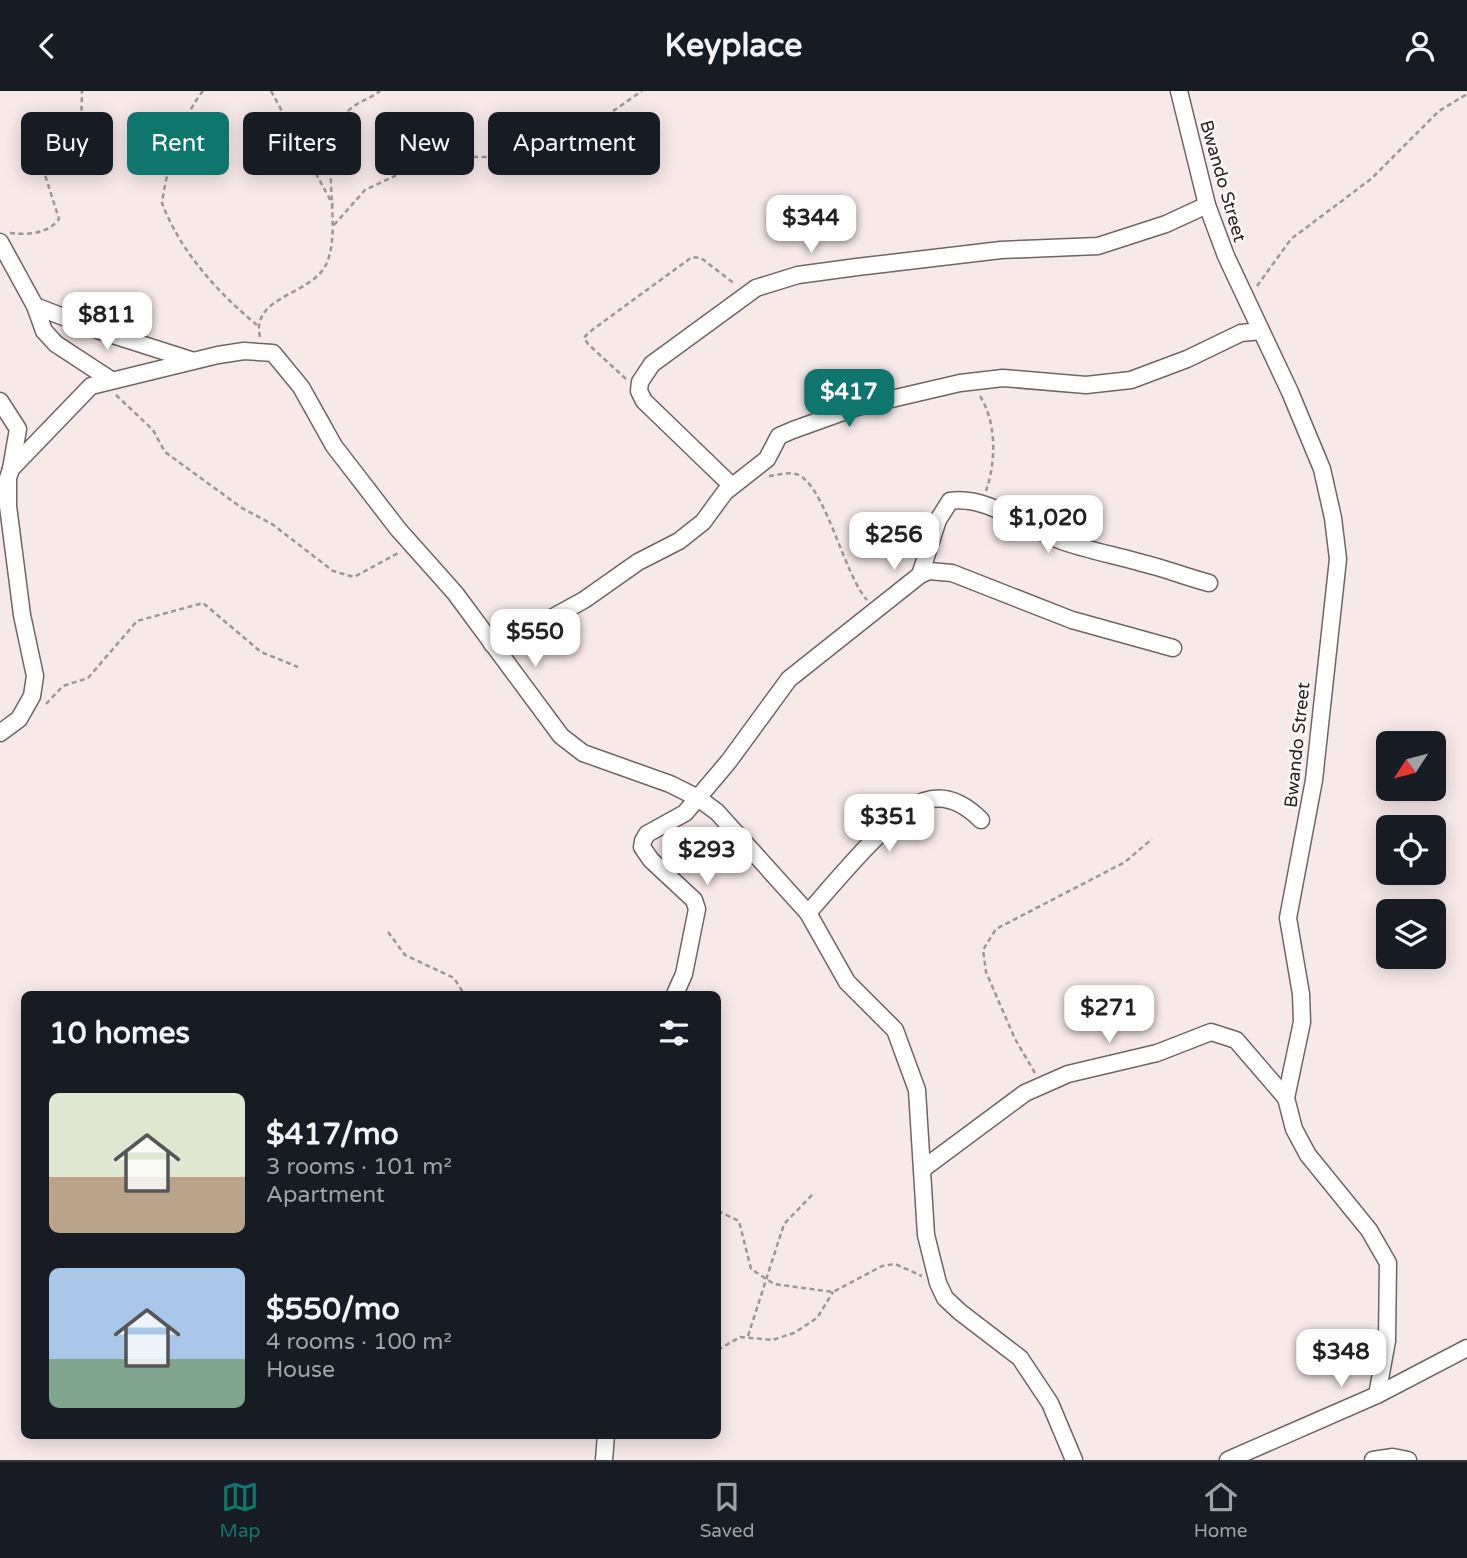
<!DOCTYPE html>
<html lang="en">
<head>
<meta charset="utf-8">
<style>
	:root { --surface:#171b24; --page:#242831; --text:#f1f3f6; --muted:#9ea1a6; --line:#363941; --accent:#0f766e }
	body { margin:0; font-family:"Varela Round",sans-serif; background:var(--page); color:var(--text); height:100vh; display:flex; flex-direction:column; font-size:26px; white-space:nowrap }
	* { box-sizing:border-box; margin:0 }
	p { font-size:23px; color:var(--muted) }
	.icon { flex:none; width:38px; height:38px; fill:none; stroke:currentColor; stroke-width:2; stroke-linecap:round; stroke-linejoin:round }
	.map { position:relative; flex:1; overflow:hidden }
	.panel { position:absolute; left:21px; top:900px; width:700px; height:448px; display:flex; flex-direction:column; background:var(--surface); border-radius:10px; box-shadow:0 4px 18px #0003 }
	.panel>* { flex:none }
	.hud { position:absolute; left:21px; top:21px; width:700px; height:63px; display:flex; gap:14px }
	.needle { width:46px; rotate:234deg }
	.tools { position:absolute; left:1376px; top:640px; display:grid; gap:14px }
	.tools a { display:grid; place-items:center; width:70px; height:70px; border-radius:10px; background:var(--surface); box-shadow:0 4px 18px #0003; font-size:35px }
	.price { position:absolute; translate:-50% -60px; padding:0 16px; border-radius:14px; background:#fff; color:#222; font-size:23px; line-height:46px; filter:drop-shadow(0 2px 4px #0008) }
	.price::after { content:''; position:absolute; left:50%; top:42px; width:21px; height:16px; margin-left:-10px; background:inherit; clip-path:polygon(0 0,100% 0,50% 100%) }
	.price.selected { background:var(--accent); color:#fff }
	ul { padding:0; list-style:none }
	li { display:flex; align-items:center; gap:21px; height:175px; padding:0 28px }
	li span { display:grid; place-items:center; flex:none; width:196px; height:140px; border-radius:10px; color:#555 }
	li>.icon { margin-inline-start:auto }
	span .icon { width:84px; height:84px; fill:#fffc; stroke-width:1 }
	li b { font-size:30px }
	h2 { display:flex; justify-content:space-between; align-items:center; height:84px; padding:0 28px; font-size:30px }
	.pill { padding:0 24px; border-radius:10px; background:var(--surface); box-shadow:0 4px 18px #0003; font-size:24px; line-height:63px }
	.pill.selected { background:var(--accent); color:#fff }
	header { display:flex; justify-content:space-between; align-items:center; height:91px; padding:0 28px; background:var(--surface); font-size:32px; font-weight:700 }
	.tabs { display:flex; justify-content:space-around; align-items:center; height:98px; border-top:2px solid var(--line); background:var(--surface); font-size:19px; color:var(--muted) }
	.tabs a { display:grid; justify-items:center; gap:4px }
	.tabs .selected { color:var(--accent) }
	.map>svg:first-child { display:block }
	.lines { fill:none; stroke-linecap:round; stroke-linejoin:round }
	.minor-casing { stroke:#716465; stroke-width:19 }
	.path { stroke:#a09495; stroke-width:2.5; stroke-dasharray:5 3.5; stroke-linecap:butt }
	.minor { stroke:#fff; stroke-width:16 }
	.labels { text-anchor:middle; stroke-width:5; stroke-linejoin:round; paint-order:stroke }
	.street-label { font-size:18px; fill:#2a2425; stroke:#fef8f8 }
</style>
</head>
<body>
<header><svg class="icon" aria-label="back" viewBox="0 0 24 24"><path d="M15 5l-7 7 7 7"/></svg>Keyplace<svg class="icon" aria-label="person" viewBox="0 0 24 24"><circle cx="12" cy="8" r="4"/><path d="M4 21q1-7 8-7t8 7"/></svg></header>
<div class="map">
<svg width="1467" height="1369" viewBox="0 0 1467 1369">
	<rect width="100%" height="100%" fill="#f8e9e9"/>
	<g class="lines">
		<defs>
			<g id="minor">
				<path d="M1179,0L1207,114L1226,165L1290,301L1322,378L1333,427L1338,468L1314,689L1288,827L1301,903L1302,931L1286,1007L1294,1038L1308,1064L1369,1139L1388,1172L1387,1250L1377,1304"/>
				<path d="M0,151L35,215L44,240L56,253L111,289"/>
				<path d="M35,215L100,240L191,269"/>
				<path d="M0,310L18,338L11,378"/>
				<path d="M732,395L644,310L639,300L640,291L652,273L756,197L798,184L857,176L1001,159L1098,155L1166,133L1207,114"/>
				<path d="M920,484L938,429L950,410C987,404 1025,436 1059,449C1086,459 1114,464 1142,472C1164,477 1186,486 1209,492"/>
				<path d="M492,553L544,531L584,509L638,471L679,450L703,431L725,401L767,368L779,345L793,339L857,316L960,292L1003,287L1086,294L1131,289L1187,268L1241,242L1261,240"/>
				<path d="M0,642L19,628L32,605L35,585L22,524L8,415V387L11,378L91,295L218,264L244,260L273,262L301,296L334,355L398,438L455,502L561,645L583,662L670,693L698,707L717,721L808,822L847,891L895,939L917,999L926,1144L938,1192L945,1207L960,1221L1020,1267L1050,1312L1074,1369"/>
				<path d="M808,822C831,796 894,719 924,710C947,702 966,714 981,729"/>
				<path d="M675,903L684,883L697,818L694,809L651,769L642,756L643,750L647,743L685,722L729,670L789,588L920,484L929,480L952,482L1072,529L1173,557"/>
				<path d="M924,1077L1025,1002L1068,983L1157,962L1211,941L1236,949L1286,1007"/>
				<path d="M604,1369L606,1344"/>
				<path d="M1228,1369L1377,1304L1467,1257"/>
				<path d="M1373,1369L1393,1366L1408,1369"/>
			</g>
		</defs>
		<!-- minor casing -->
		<use href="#minor" class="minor-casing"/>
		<!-- path -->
		<g class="path">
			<path d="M203,0C182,25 166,80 162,112C180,160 218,202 257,234"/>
			<path d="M271,0L333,114"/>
			<path d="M334,134L365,99L403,81L446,66H531L555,60L642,0"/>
			<path d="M10,142C27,144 48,143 59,128L45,84L71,62L81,45L82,0"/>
			<path d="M1257,195L1291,148L1371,88L1439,20L1467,3"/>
			<path d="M260,246C250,203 316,205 328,169C343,127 314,52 348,20C357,11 370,8 380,0"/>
			<path d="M626,288L588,253L584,247L588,242L692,166L701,167L735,193"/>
			<path d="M116,304L153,339L165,361L242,417L272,433L333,480L354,486L400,461"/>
			<path d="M980,305C997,332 996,371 986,400"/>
			<path d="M769,385C778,384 788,381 796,383C825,392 843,482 867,509"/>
			<path d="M46,613L63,595L88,587L137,530L203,512L261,561L298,576"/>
			<path d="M388,841L405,864L454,887L464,903"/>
			<path d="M1035,982L1015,948L986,881L983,859L996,838L1125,771L1152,748"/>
			<path d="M718,1120L739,1130L751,1178L774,1193L833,1201L882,1175L895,1173L922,1185"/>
			<path d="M748,1245L784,1133L813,1103"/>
			<path d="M718,1259L740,1246L772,1249L794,1242L817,1227L833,1201"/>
		</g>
		<!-- minor -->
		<use href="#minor" class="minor"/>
	</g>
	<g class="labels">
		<!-- street labels -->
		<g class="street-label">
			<text transform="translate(1223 90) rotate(74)" y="6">Bwando Street</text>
			<text transform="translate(1297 654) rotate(-84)" y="6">Bwando Street</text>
		</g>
	</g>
</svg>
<div class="tools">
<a><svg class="needle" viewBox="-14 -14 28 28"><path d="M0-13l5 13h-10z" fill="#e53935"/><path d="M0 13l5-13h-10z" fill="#9ea1a6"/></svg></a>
<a><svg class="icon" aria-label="locate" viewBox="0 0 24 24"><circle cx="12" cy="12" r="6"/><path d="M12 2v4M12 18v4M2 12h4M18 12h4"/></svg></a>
<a><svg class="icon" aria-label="layers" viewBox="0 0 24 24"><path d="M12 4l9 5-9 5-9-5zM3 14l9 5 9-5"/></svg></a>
</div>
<b class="price" style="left:811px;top:164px">$344</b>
<b class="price" style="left:107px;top:261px">$811</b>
<b class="price selected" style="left:849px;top:338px">$417</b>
<b class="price" style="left:1048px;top:464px">$1,020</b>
<b class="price" style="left:894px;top:481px">$256</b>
<b class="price" style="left:535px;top:578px">$550</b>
<b class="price" style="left:889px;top:763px">$351</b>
<b class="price" style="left:707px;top:796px">$293</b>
<b class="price" style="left:1109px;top:954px">$271</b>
<b class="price" style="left:1341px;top:1298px">$348</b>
<div class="hud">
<a class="pill">Buy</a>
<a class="pill selected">Rent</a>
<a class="pill">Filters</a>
<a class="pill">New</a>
<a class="pill">Apartment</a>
</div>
<section class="panel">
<h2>10 homes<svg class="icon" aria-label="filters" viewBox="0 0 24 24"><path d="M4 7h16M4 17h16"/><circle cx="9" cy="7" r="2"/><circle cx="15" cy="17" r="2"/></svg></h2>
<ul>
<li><span style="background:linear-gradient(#dfe7d0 60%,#b9a48a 0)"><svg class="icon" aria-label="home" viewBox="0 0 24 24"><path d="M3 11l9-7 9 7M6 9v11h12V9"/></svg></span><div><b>$417/mo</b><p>3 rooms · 101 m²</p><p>Apartment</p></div></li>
<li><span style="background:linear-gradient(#a9c7e8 65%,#7fa58c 0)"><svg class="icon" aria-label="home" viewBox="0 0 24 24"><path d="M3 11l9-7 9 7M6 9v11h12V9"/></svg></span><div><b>$550/mo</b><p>4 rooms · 100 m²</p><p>House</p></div></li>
</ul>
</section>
</div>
<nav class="tabs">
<a class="selected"><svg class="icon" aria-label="map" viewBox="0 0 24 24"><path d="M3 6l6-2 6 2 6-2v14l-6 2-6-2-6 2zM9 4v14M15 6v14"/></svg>Map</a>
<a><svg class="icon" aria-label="saved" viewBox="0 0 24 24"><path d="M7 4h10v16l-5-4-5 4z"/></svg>Saved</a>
<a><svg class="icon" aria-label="home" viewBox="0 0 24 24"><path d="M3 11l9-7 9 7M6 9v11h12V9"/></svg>Home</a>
</nav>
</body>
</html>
